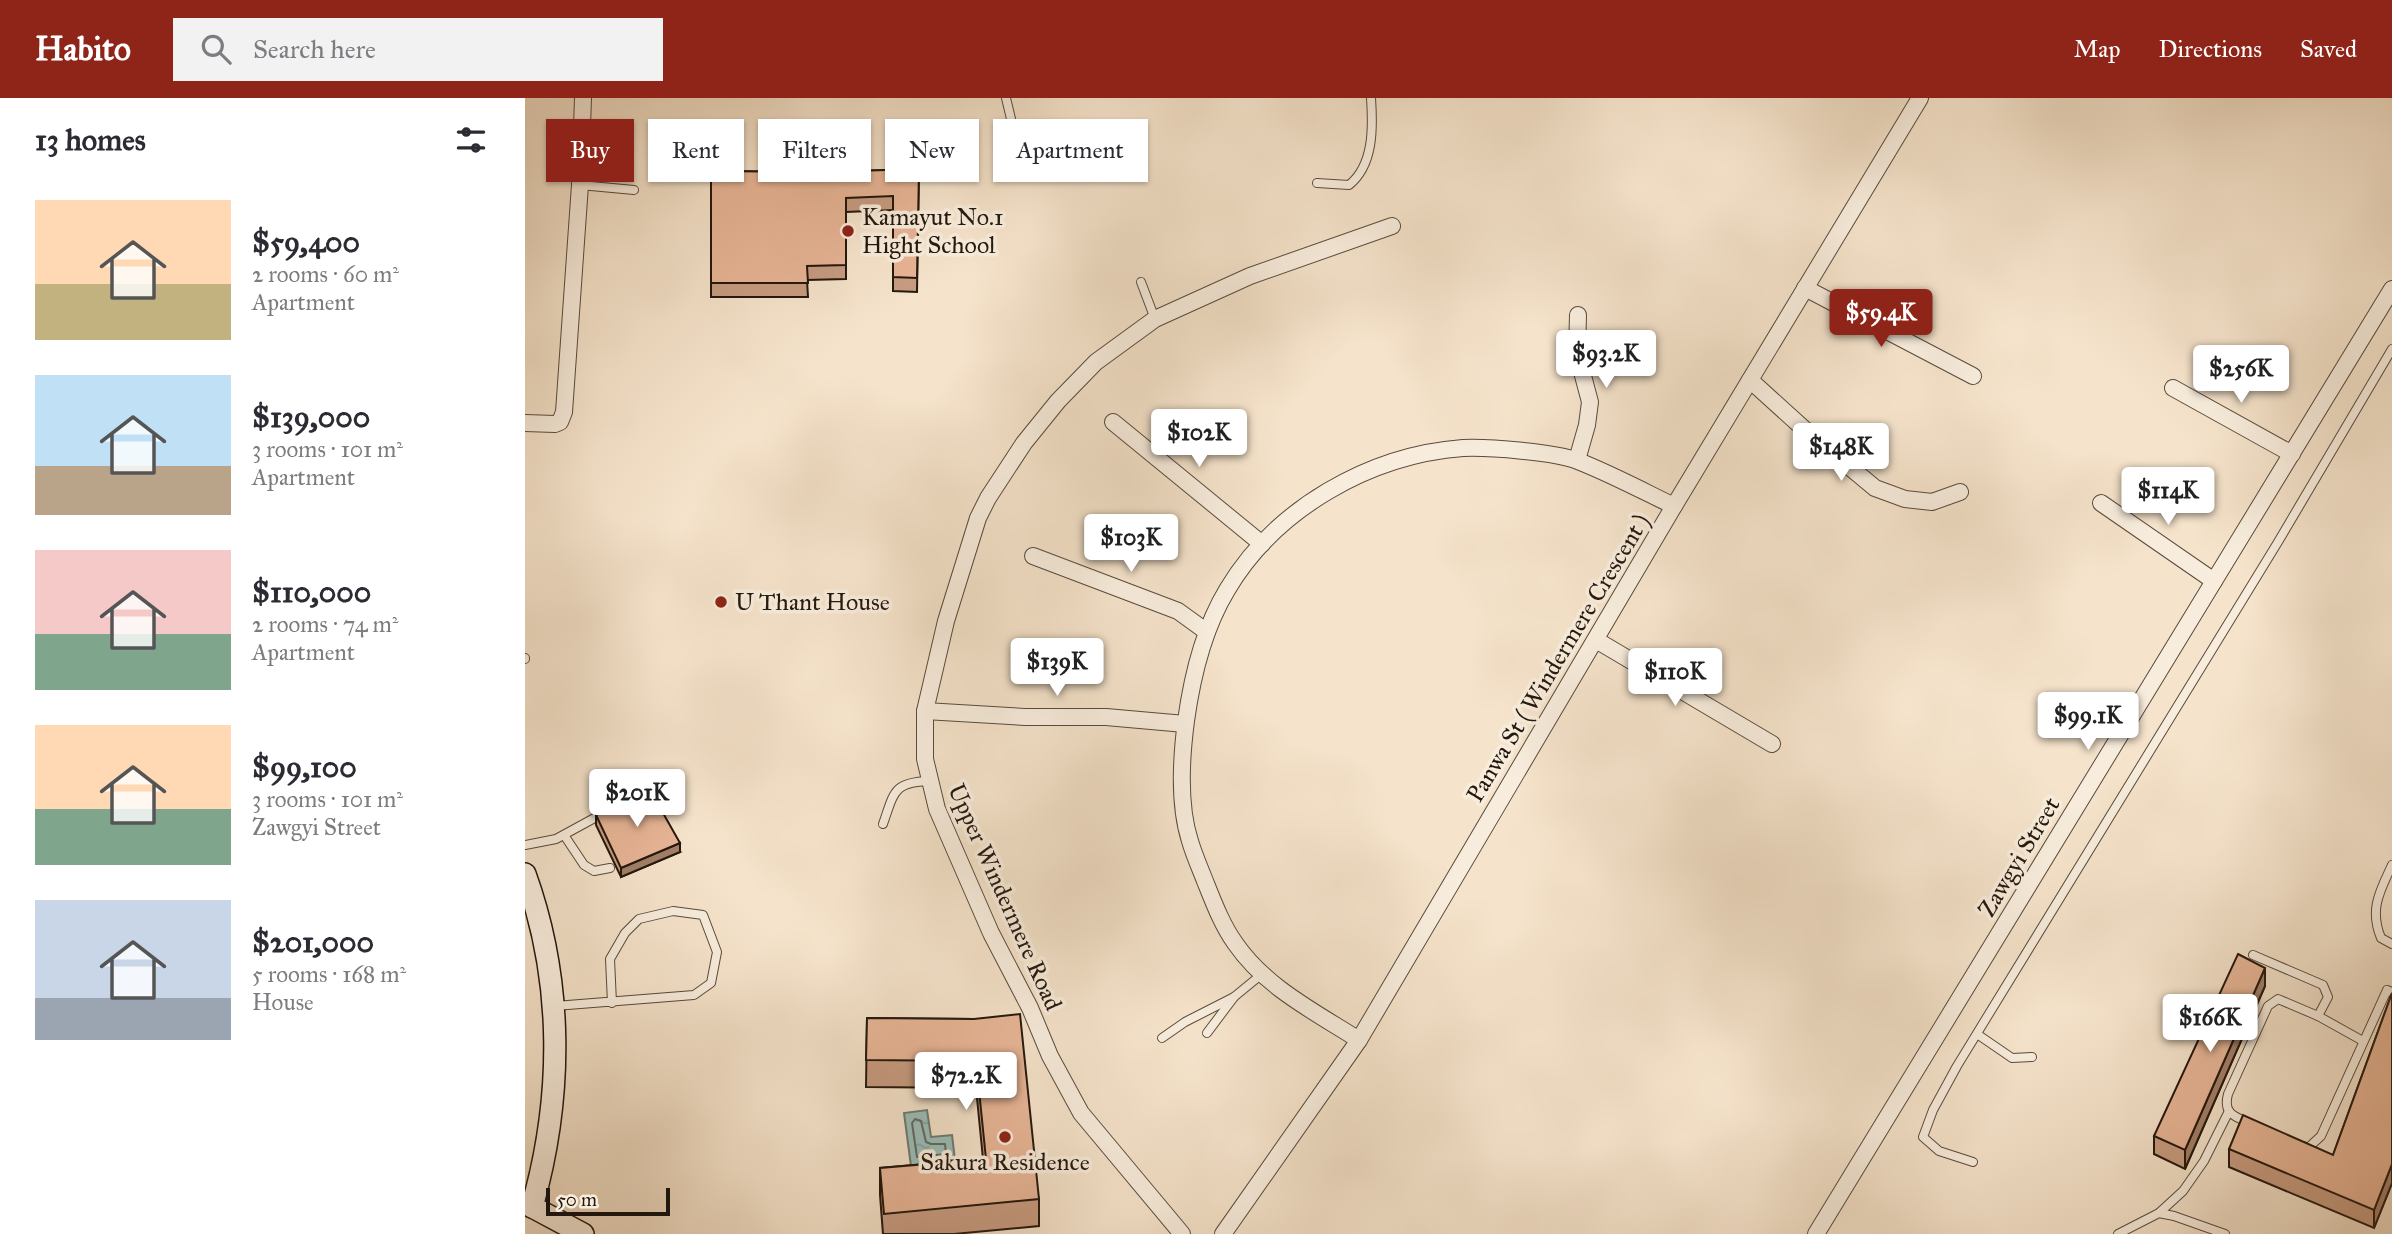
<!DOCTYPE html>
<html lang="en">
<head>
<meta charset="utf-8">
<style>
	:root { --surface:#fff; --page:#f2f2f3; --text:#2b2b33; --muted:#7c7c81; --accent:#8f2418 }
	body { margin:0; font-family:"IM FELL Great Primer",serif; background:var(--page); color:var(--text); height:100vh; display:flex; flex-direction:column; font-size:26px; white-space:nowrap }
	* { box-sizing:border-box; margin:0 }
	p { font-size:23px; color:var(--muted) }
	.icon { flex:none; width:38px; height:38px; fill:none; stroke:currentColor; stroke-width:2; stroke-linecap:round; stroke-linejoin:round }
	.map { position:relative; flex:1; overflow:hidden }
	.panel { display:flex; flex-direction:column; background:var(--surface); width:525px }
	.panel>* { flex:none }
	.top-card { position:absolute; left:21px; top:21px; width:665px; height:63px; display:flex; gap:14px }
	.scale { position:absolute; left:21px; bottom:18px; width:124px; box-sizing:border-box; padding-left:7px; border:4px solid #24180e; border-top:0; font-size:19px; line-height:24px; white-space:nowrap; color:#24180e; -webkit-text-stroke:5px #f8eddd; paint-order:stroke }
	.price { position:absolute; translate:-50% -60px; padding:0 16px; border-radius:7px; background:#fff; color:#222; font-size:23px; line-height:46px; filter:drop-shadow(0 2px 4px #0008) }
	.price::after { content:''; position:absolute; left:50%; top:42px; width:21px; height:16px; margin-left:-10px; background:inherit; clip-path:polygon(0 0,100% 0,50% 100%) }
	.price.on { background:var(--accent); color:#fff }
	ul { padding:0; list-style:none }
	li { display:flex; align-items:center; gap:21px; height:175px; padding:0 35px }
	li span { display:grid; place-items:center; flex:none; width:196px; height:140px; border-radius:0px; color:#555 }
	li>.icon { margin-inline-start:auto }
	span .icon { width:84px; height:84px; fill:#fffc; stroke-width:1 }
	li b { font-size:30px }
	h2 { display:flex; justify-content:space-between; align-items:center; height:84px; padding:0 35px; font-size:30px }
	.tag { padding:0 24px; border-radius:0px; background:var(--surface); box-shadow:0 2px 5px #0004; font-size:24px; line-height:63px }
	.tag.on { background:var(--accent); color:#fff }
	header { display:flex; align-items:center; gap:42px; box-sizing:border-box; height:98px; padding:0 35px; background:var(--accent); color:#fff }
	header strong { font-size:33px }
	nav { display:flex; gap:38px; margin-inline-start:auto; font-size:24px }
	.search { width:490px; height:63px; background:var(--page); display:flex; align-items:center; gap:18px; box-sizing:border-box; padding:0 24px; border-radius:0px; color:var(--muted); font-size:26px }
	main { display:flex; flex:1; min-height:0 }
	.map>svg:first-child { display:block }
	.water { fill:url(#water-ripples); stroke:#6c7c75; stroke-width:2 }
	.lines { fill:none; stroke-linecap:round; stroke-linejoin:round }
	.shore { stroke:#606b64; stroke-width:2 }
	.lane-casing { stroke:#584b3d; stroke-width:10 }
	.street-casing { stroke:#584b3d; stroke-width:18 }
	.secondary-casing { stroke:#24180e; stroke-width:24 }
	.lane { stroke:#f8eddd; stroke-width:8 }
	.street { stroke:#f8eddd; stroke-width:16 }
	.secondary { stroke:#f8eddd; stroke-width:21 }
	.wall { fill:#c79c81; stroke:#24180e; stroke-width:2 }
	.shaded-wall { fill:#a27f69; stroke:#24180e; stroke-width:2 }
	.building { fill:#e7b596; stroke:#24180e; stroke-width:2 }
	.poi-dot { fill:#8f2418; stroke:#f8eddd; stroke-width:2.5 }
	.labels { text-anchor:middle; stroke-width:7; stroke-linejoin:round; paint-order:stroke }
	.poi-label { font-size:24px; fill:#24180e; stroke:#f8eddd; text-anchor:start }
	.street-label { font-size:24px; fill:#24180e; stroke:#f8eddd }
</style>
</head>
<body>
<header>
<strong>Habito</strong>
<div class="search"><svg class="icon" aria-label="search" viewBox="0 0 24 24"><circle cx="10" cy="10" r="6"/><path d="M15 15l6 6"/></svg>Search here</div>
<nav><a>Map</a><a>Directions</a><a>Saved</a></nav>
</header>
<main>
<section class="panel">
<h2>13 homes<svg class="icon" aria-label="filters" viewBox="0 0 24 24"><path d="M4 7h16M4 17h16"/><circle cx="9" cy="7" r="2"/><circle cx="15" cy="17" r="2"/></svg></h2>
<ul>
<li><span style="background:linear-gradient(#ffd9b3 60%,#c2b280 0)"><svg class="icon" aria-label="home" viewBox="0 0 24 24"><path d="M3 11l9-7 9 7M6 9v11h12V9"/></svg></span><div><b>$59,400</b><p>2 rooms · 60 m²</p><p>Apartment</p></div></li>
<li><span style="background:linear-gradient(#bfe0f5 65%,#b9a48a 0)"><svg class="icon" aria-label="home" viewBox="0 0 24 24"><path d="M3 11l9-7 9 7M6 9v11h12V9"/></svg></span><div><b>$139,000</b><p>3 rooms · 101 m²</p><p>Apartment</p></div></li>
<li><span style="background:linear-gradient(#f6c9c9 60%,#7fa58c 0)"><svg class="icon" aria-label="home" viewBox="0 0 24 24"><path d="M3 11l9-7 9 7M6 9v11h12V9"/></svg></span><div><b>$110,000</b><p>2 rooms · 74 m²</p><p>Apartment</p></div></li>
<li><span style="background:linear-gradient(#ffd9b3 60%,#7fa58c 0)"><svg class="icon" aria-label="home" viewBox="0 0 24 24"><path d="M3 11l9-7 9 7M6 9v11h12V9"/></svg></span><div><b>$99,100</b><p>3 rooms · 101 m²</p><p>Zawgyi Street</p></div></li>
<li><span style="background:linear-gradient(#c9d6e8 70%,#9aa5b1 0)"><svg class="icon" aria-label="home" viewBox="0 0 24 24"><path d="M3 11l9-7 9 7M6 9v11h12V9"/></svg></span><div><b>$201,000</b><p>5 rooms · 168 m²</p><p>House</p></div></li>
</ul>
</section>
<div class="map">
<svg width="1867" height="1136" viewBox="0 0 1867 1136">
	<defs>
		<pattern id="water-ripples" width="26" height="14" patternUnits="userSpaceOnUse" patternTransform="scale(1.75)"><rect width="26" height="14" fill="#9cbeb9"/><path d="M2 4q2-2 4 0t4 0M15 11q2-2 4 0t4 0" fill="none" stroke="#86a39e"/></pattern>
	</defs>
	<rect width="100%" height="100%" fill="#f5e3cb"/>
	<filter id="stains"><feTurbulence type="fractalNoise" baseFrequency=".00286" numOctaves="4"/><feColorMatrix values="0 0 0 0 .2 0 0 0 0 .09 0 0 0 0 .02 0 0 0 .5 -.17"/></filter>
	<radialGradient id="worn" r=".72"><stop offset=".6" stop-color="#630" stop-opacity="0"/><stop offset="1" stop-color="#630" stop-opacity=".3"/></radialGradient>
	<!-- water -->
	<path class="water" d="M402,1012L406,1039L427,1037L430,1062L386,1068L379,1015Z"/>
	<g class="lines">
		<!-- shore -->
		<path class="shore" d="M390,1021L396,1023L401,1044L406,1046H420L421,1056L392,1059L387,1025Z"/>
		<defs>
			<g id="lane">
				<path d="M481,0L487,25L499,46"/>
				<path d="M792,85L824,87C849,67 848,29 846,0"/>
				<path d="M55,87L109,92"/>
				<path d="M616,184L630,221"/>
				<path d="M0,560V561"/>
				<path d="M358,726C369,695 368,684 404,683"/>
				<path d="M39,737L59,767L69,773L85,770"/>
				<path d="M0,747L31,741L119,693L133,694L145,708"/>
				<path d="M1867,767C1855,793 1844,811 1856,840L1867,846"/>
				<path d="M1728,857L1798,887L1803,899L1793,918"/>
				<path d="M30,908L169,897L186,885L192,854L178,817L148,813L114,821L100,835L85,861L87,905"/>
				<path d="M682,935L709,899"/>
				<path d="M1452,936L1487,960L1507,959"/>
				<path d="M637,940L660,924L709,899L737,876"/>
				<path d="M1724,1025C1708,1018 1698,1015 1703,996L1743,908L1753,901L1793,918L1838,943"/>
				<path d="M1778,1048L1783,1050L1796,1038L1862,892L1867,894"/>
				<path d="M1448,1064L1414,1053L1398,1039L1408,1012L1432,968L1753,444L1867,251"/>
				<path d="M1634,1115L1658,1093L1679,1063L1704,1013"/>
				<path d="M1593,1136L1634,1115L1649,1118L1700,1136"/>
			</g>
			<g id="street">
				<path d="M1280,190L1448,278"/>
				<path d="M1225,282L1279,331L1350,390L1380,401L1407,404L1435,394"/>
				<path d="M1648,290L1767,356"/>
				<path d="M588,324L737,446"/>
				<path d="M0,325L30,326L35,324L39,314L55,87L58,0"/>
				<path d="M1052,362L1062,327L1065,304L1052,255L1053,217"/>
				<path d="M1576,405L1689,483"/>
				<path d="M508,458L653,513L682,534"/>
				<path d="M1071,542L1247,646"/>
				<path d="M400,613L500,619H581L660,626"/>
				<path d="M834,942C790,914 740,889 710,845C697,827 688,803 680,783C675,770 669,757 665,743C653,706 656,661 661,623C667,579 679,530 702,492C750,411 844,357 938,350C964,349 1030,354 1053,363C1086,376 1118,393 1149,408"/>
				<path d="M657,1136L556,1015L525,958L505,910L466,835L412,711L400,661V613L421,523L453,420L463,400L499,345L533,303L571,264L630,221L725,178L867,128"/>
				<path d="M698,1136L834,942L1149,408L1395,0"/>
				<path d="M1291,1136L1867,191"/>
			</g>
			<g id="secondary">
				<path d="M0,776C39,884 38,1000 7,1109"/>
				<path d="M0,1105L58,1136"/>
			</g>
		</defs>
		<!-- lane casing -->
		<use href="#lane" class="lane-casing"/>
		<!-- street casing -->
		<use href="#street" class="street-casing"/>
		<!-- secondary casing -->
		<use href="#secondary" class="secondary-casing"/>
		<!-- lane -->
		<use href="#lane" class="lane"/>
		<!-- street -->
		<use href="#street" class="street"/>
		<!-- secondary -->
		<use href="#secondary" class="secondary"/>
	</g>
	<!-- wall -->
	<g class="wall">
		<path d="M394,71L392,194L368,193V112L321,114V181L282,182L283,199H186V73L297,74Z"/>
		<path d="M71,717L155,754L96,779L71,727Z"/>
		<path d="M1740,888L1660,1071L1629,1056V1038Z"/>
		<path d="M1867,895V1085L1849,1130L1704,1069V1051L1808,1057Z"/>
		<path d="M342,920L449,921L514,1101V1128L429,1136H358L355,1097V1070L458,1061L451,990L341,989Z"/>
	</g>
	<!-- shaded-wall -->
	<g class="shaded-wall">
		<path d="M155,745V754L96,779V770Z"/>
		<path d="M1740,870V888L1660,1071V1052Z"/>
		<path d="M1867,1066V1085L1849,1130V1112Z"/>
	</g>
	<!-- building -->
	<g class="building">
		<path d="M275,58H297V74L394,71L392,180L368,179V98L321,100V167L282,168L283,185H186V73L275,74Z"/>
		<path d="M125,692L155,745L96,770L71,717Z"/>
		<path d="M1713,856L1740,870L1660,1052L1629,1038Z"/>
		<path d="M1867,895V1066L1849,1112L1704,1051L1718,1017L1808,1057Z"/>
		<path d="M495,916L514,1101L359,1116L355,1070L461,1061L451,963L341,962L342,920L449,921Z"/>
	</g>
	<!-- markers -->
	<g class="poi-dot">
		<circle cx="323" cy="133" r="7"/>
		<circle cx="196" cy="504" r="7"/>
		<circle cx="480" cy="1039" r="7"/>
	</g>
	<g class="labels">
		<!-- poi labels -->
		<g class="poi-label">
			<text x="337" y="127">Kamayut No.1<tspan x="337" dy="28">Hight School</tspan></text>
			<text x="210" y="512">U Thant House</text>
			<text x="480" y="1072" text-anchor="middle">Sakura Residence</text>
		</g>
		<!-- street labels -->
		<g class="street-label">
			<text transform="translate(1033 560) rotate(-59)" y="8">Panwa St ( Windermere Crescent )</text>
			<text transform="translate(1494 759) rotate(-59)" y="8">Zawgyi Street</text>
			<text transform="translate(480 799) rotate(66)" y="8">Upper Windermere Road</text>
		</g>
	</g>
	<rect width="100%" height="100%" filter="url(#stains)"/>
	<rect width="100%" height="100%" fill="url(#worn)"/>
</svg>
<div class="scale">50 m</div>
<b class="price on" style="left:1356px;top:251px">$59.4K</b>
<b class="price" style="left:1081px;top:292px">$93.2K</b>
<b class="price" style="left:1716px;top:307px">$256K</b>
<b class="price" style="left:674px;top:371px">$102K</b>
<b class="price" style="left:1316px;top:385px">$148K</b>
<b class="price" style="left:1643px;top:429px">$114K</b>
<b class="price" style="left:606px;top:476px">$103K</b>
<b class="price" style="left:532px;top:600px">$139K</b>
<b class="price" style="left:1150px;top:610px">$110K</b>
<b class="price" style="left:1563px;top:654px">$99.1K</b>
<b class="price" style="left:112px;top:731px">$201K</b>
<b class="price" style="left:1685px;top:956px">$166K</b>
<b class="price" style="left:441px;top:1014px">$72.2K</b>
<div class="top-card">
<a class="tag on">Buy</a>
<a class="tag">Rent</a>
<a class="tag">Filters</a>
<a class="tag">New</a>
<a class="tag">Apartment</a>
</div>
</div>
</main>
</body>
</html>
